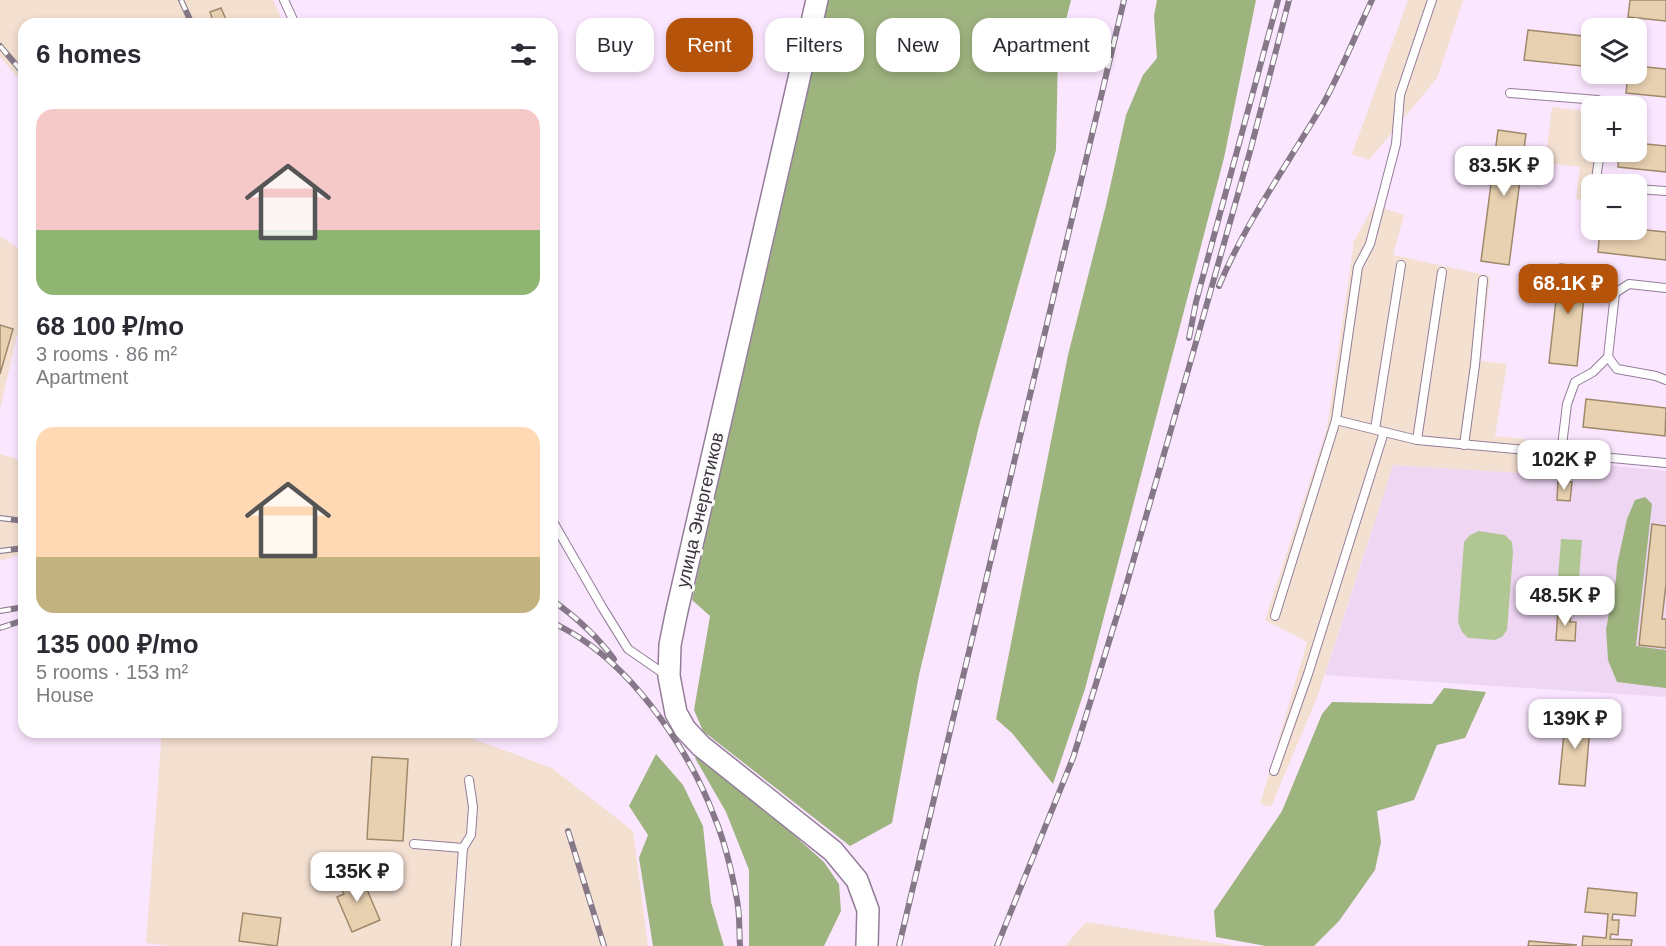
<!DOCTYPE html>
<html lang="en">
<head>
<meta charset="utf-8">
<style>
	:root { --surface:#fff; --page:#f2f2f3; --text:#2b2b33; --muted:#7c7c81; --accent:#b45309 }
	body { margin:0; font-family:Helvetica,sans-serif; background:var(--page); color:var(--text); height:100vh; display:flex; flex-direction:column; font-size:22px; white-space:nowrap }
	* { box-sizing:border-box; margin:0 }
	p { font-size:20px; color:var(--muted) }
	.icon { flex:none; width:33px; height:33px; fill:none; stroke:currentColor; stroke-width:2; stroke-linecap:round; stroke-linejoin:round }
	.map { position:relative; flex:1; overflow:hidden }
	.drawer { position:absolute; left:18px; top:18px; width:540px; height:720px; display:flex; flex-direction:column; background:var(--surface); border-radius:18px; box-shadow:0 3px 9px #0003 }
	.drawer>* { flex:none }
	.hud { position:absolute; left:576px; top:18px; width:570px; height:54px; display:flex; gap:12px }
	.buttons { position:absolute; left:1581px; top:18px; display:grid; gap:12px }
	.buttons a { display:grid; place-items:center; width:66px; height:66px; border-radius:12px; background:var(--surface); box-shadow:0 3px 9px #0003; font-size:30px }
	.price { position:absolute; translate:-50% -51px; padding:0 14px; border-radius:12px; background:#fff; color:#222; font-size:20px; line-height:39px; filter:drop-shadow(0 2px 3px #0008) }
	.price::after { content:''; position:absolute; left:50%; top:36px; width:18px; height:14px; margin-left:-9px; background:inherit; clip-path:polygon(0 0,100% 0,50% 100%) }
	.price.current { background:var(--accent); color:#fff }
	ul { padding:0; list-style:none }
	li { display:grid; align-content:center; gap:12px; height:318px; padding:0 18px }
	li span { display:grid; place-items:center; height:186px; border-radius:18px; color:#555 }
	li>.icon { margin-inline-start:auto }
	span .icon { width:108px; height:108px; fill:#fffc; stroke-width:1 }
	li b { font-size:26px }
	h2 { display:flex; justify-content:space-between; align-items:center; height:72px; padding:0 18px; font-size:26px }
	.tag { padding:0 21px; border-radius:18px; background:var(--surface); box-shadow:0 3px 9px #0003; font-size:21px; line-height:54px }
	.tag.current { background:var(--accent); color:#fff }
	.map>svg:first-child { display:block }
	.built { fill:#efd6f3 }
	.industrial { fill:#f4e0d1 }
	.green { fill:#b1c793 }
	.forest { fill:#9eb47f }
	.building { fill:#e8d1b1; stroke:#9f896b; stroke-width:1.5 }
	.lines { fill:none; stroke-linecap:round; stroke-linejoin:round }
	.lane-casing { stroke:#947d99; stroke-width:10 }
	.secondary-casing { stroke:#947d99; stroke-width:24 }
	.lane { stroke:#fff; stroke-width:8 }
	.secondary { stroke:#fff; stroke-width:21 }
	.rail-casing { stroke:#867889; stroke-width:6 }
	.rail { stroke:#fbfbfb; stroke-width:4; stroke-dasharray:11; stroke-linecap:butt }
	.labels { text-anchor:middle; stroke-width:6; stroke-linejoin:round; paint-order:stroke }
	.street-label { font-size:18px; fill:#3c323e; stroke:#fbfbfb }
</style>
</head>
<body>
<div class="map">
<svg width="1666" height="946" viewBox="0 0 1666 946">
	<rect width="100%" height="100%" fill="#fbe6ff"/>
	<!-- built -->
	<path class="built" d="M1523,457L1666,471V697L1325,675L1393,465L1521,473Z"/>
	<!-- industrial -->
	<g class="industrial">
		<path d="M0,0H273L284,24H24V85L0,57Z"/>
		<path d="M1408,0H1463L1437,78L1369,160L1352,154Z"/>
		<path d="M1552,107L1591,112L1592,152H1595L1589,200L1576,199L1580,167L1545,163Z"/>
		<path d="M1374,205L1404,215L1393,255L1490,276L1481,361L1507,364L1495,436L1526,439L1522,473L1393,465L1318,695L1271,807L1260,804L1307,642L1265,620L1327,428L1354,241Z"/>
		<path d="M0,236L24,252V304L0,410Z"/>
		<path d="M0,454L24,461V553L0,561Z"/>
		<path d="M162,732H444L462,735L552,768L633,831L648,946H169L146,943Z"/>
		<path d="M1086,922L1237,946H1065Z"/>
	</g>
	<!-- green -->
	<g class="green">
		<path d="M1479,531L1505,535L1512,542L1513,553L1507,630L1502,637L1495,640L1468,638L1462,632L1458,622L1464,542L1470,535Z"/>
		<path d="M1561,539L1582,540L1579,579L1558,578Z"/>
	</g>
	<!-- forest -->
	<g class="forest">
		<path d="M822,0H1071L1058,52L1056,150L979,426L919,675L892,823L850,846L703,731L694,710L710,616L692,600Z"/>
		<path d="M1157,0H1256L1224,158L1085,689L1053,784L1012,733L996,719L1068,355L1106,205L1126,115L1143,75L1157,58L1154,16Z"/>
		<path d="M1645,497L1652,504L1636,646L1666,650V688L1617,682L1608,660L1606,629L1616,579L1617,565L1627,519L1635,500Z"/>
		<path d="M1444,688L1486,692L1465,738L1437,745L1414,800L1377,811L1381,842L1375,870L1339,921L1314,946H1266L1216,937L1214,911L1282,811L1322,714L1332,702L1432,704Z"/>
		<path d="M700,753L724,779L766,810L824,862L839,884L841,911L824,946H749V870L726,812L695,758Z"/>
		<path d="M656,754L683,785L703,826L711,902L724,946H653L639,858L648,835L629,806Z"/>
	</g>
	<!-- building -->
	<g class="building">
		<path d="M1630,0H1666V21L1628,17Z"/>
		<path d="M221,8L228,24H214L210,12Z"/>
		<path d="M1528,30L1592,37V67L1524,60Z"/>
		<path d="M1636,66L1666,69V97L1626,93L1628,74H1636Z"/>
		<path d="M1498,130L1526,134L1509,265L1481,261Z"/>
		<path d="M1636,143L1666,146V172L1618,167L1619,152H1636Z"/>
		<path d="M1636,229L1666,232V260L1598,252L1600,230Z"/>
		<path d="M1560,264L1587,267L1577,366L1549,363Z"/>
		<path d="M0,325L13,329L0,374Z"/>
		<path d="M1586,399L1666,408L1665,436L1583,427Z"/>
		<path d="M1558,481L1572,482L1570,501L1557,500Z"/>
		<path d="M1652,524L1666,526V584L1662,619H1666V648L1639,645Z"/>
		<path d="M1558,610L1571,611L1570,622H1576L1575,641L1556,640Z"/>
		<path d="M1566,713L1591,715L1585,786L1559,784Z"/>
		<path d="M372,757L408,759L403,841L367,839Z"/>
		<path d="M352,868L360,887L365,885L380,920L352,932L337,897L344,894L339,883L347,879L344,871Z"/>
		<path d="M1588,888L1637,893L1635,916L1613,914L1612,920H1619L1618,935L1611,934L1610,939L1632,940L1631,946H1582L1583,936L1606,938L1608,914L1585,912Z"/>
		<path d="M243,913L281,918L277,946L239,941Z"/>
		<path d="M1529,941L1577,945L1528,946Z"/>
	</g>
	<g class="lines">
		<defs>
			<g id="lane">
				<path d="M284,0L295,24"/>
				<path d="M1510,93L1598,100L1602,106"/>
				<path d="M1600,184L1596,179L1600,152"/>
				<path d="M1636,189L1666,191"/>
				<path d="M1666,288L1629,284L1615,293L1608,357L1617,369L1656,376L1666,380"/>
				<path d="M1336,420L1417,440L1666,463"/>
				<path d="M1375,429L1401,265"/>
				<path d="M1417,440L1442,272"/>
				<path d="M1464,445L1475,365L1483,280"/>
				<path d="M1561,454L1567,404L1575,382L1593,372L1608,357"/>
				<path d="M552,520L602,607L628,649L667,676"/>
				<path d="M1275,616L1336,420L1358,267L1370,244L1396,144L1400,95L1432,0"/>
				<path d="M1274,771L1308,674L1384,432"/>
				<path d="M414,844L463,848"/>
				<path d="M456,946L463,848L471,835L473,807L469,780"/>
			</g>
			<path id="secondary" d="M817,0L676,615L670,645L669,676L676,713L685,729L701,746L833,851L857,880L868,910L867,946"/>
		</defs>
		<!-- lane casing -->
		<use href="#lane" class="lane-casing"/>
		<!-- secondary casing -->
		<use href="#secondary" class="secondary-casing"/>
		<!-- lane -->
		<use href="#lane" class="lane"/>
		<!-- secondary -->
		<use href="#secondary" class="secondary"/>
		<defs>
			<g id="rail">
				<path d="M181,0L192,24"/>
				<path d="M0,46L24,74"/>
				<path d="M1219,286C1246,221 1288,164 1323,104C1341,72 1356,33 1372,0"/>
				<path d="M1189,338L1196,302L1278,0"/>
				<path d="M0,518L24,521"/>
				<path d="M0,551L24,548"/>
				<path d="M552,600C576,617 596,635 614,659"/>
				<path d="M0,611L24,607"/>
				<path d="M552,622C561,627 571,632 580,638C638,676 690,752 714,816C725,842 732,872 737,900C740,915 739,931 740,946"/>
				<path d="M0,628L24,620"/>
				<path d="M568,831L604,946"/>
				<path d="M899,946L1124,0"/>
				<path d="M997,946L1073,758L1124,593L1189,367L1251,148L1289,0"/>
			</g>
		</defs>
		<!-- rail casing -->
		<use href="#rail" class="rail-casing"/>
		<!-- rail -->
		<use href="#rail" class="rail"/>
	</g>
	<g class="labels">
		<!-- street labels -->
		<g class="street-label">
			<text transform="translate(700 510) rotate(-77)" y="6">улица Энергетиков</text>
		</g>
	</g>
</svg>
<div class="buttons">
<a><svg class="icon" aria-label="layers" viewBox="0 0 24 24"><path d="M12 4l9 5-9 5-9-5zM3 14l9 5 9-5"/></svg></a>
<a>+</a>
<a>−</a>
</div>
<b class="price" style="left:1504px;top:197px">83.5K ₽</b>
<b class="price current" style="left:1568px;top:315px">68.1K ₽</b>
<b class="price" style="left:1564px;top:491px">102K ₽</b>
<b class="price" style="left:1565px;top:627px">48.5K ₽</b>
<b class="price" style="left:1575px;top:750px">139K ₽</b>
<b class="price" style="left:357px;top:903px">135K ₽</b>
<div class="hud">
<a class="tag">Buy</a>
<a class="tag current">Rent</a>
<a class="tag">Filters</a>
<a class="tag">New</a>
<a class="tag">Apartment</a>
</div>
<section class="drawer">
<h2>6 homes<svg class="icon" aria-label="filters" viewBox="0 0 24 24"><path d="M4 7h16M4 17h16"/><circle cx="9" cy="7" r="2"/><circle cx="15" cy="17" r="2"/></svg></h2>
<ul>
<li><span style="background:linear-gradient(#f6c9c9 65%,#8fb573 0)"><svg class="icon" aria-label="home" viewBox="0 0 24 24"><path d="M3 11l9-7 9 7M6 9v11h12V9"/></svg></span><div><b>68 100 ₽/mo</b><p>3 rooms · 86 m²</p><p>Apartment</p></div></li>
<li><span style="background:linear-gradient(#ffd9b3 70%,#c2b280 0)"><svg class="icon" aria-label="home" viewBox="0 0 24 24"><path d="M3 11l9-7 9 7M6 9v11h12V9"/></svg></span><div><b>135 000 ₽/mo</b><p>5 rooms · 153 m²</p><p>House</p></div></li>
</ul>
</section>
</div>
</body>
</html>
